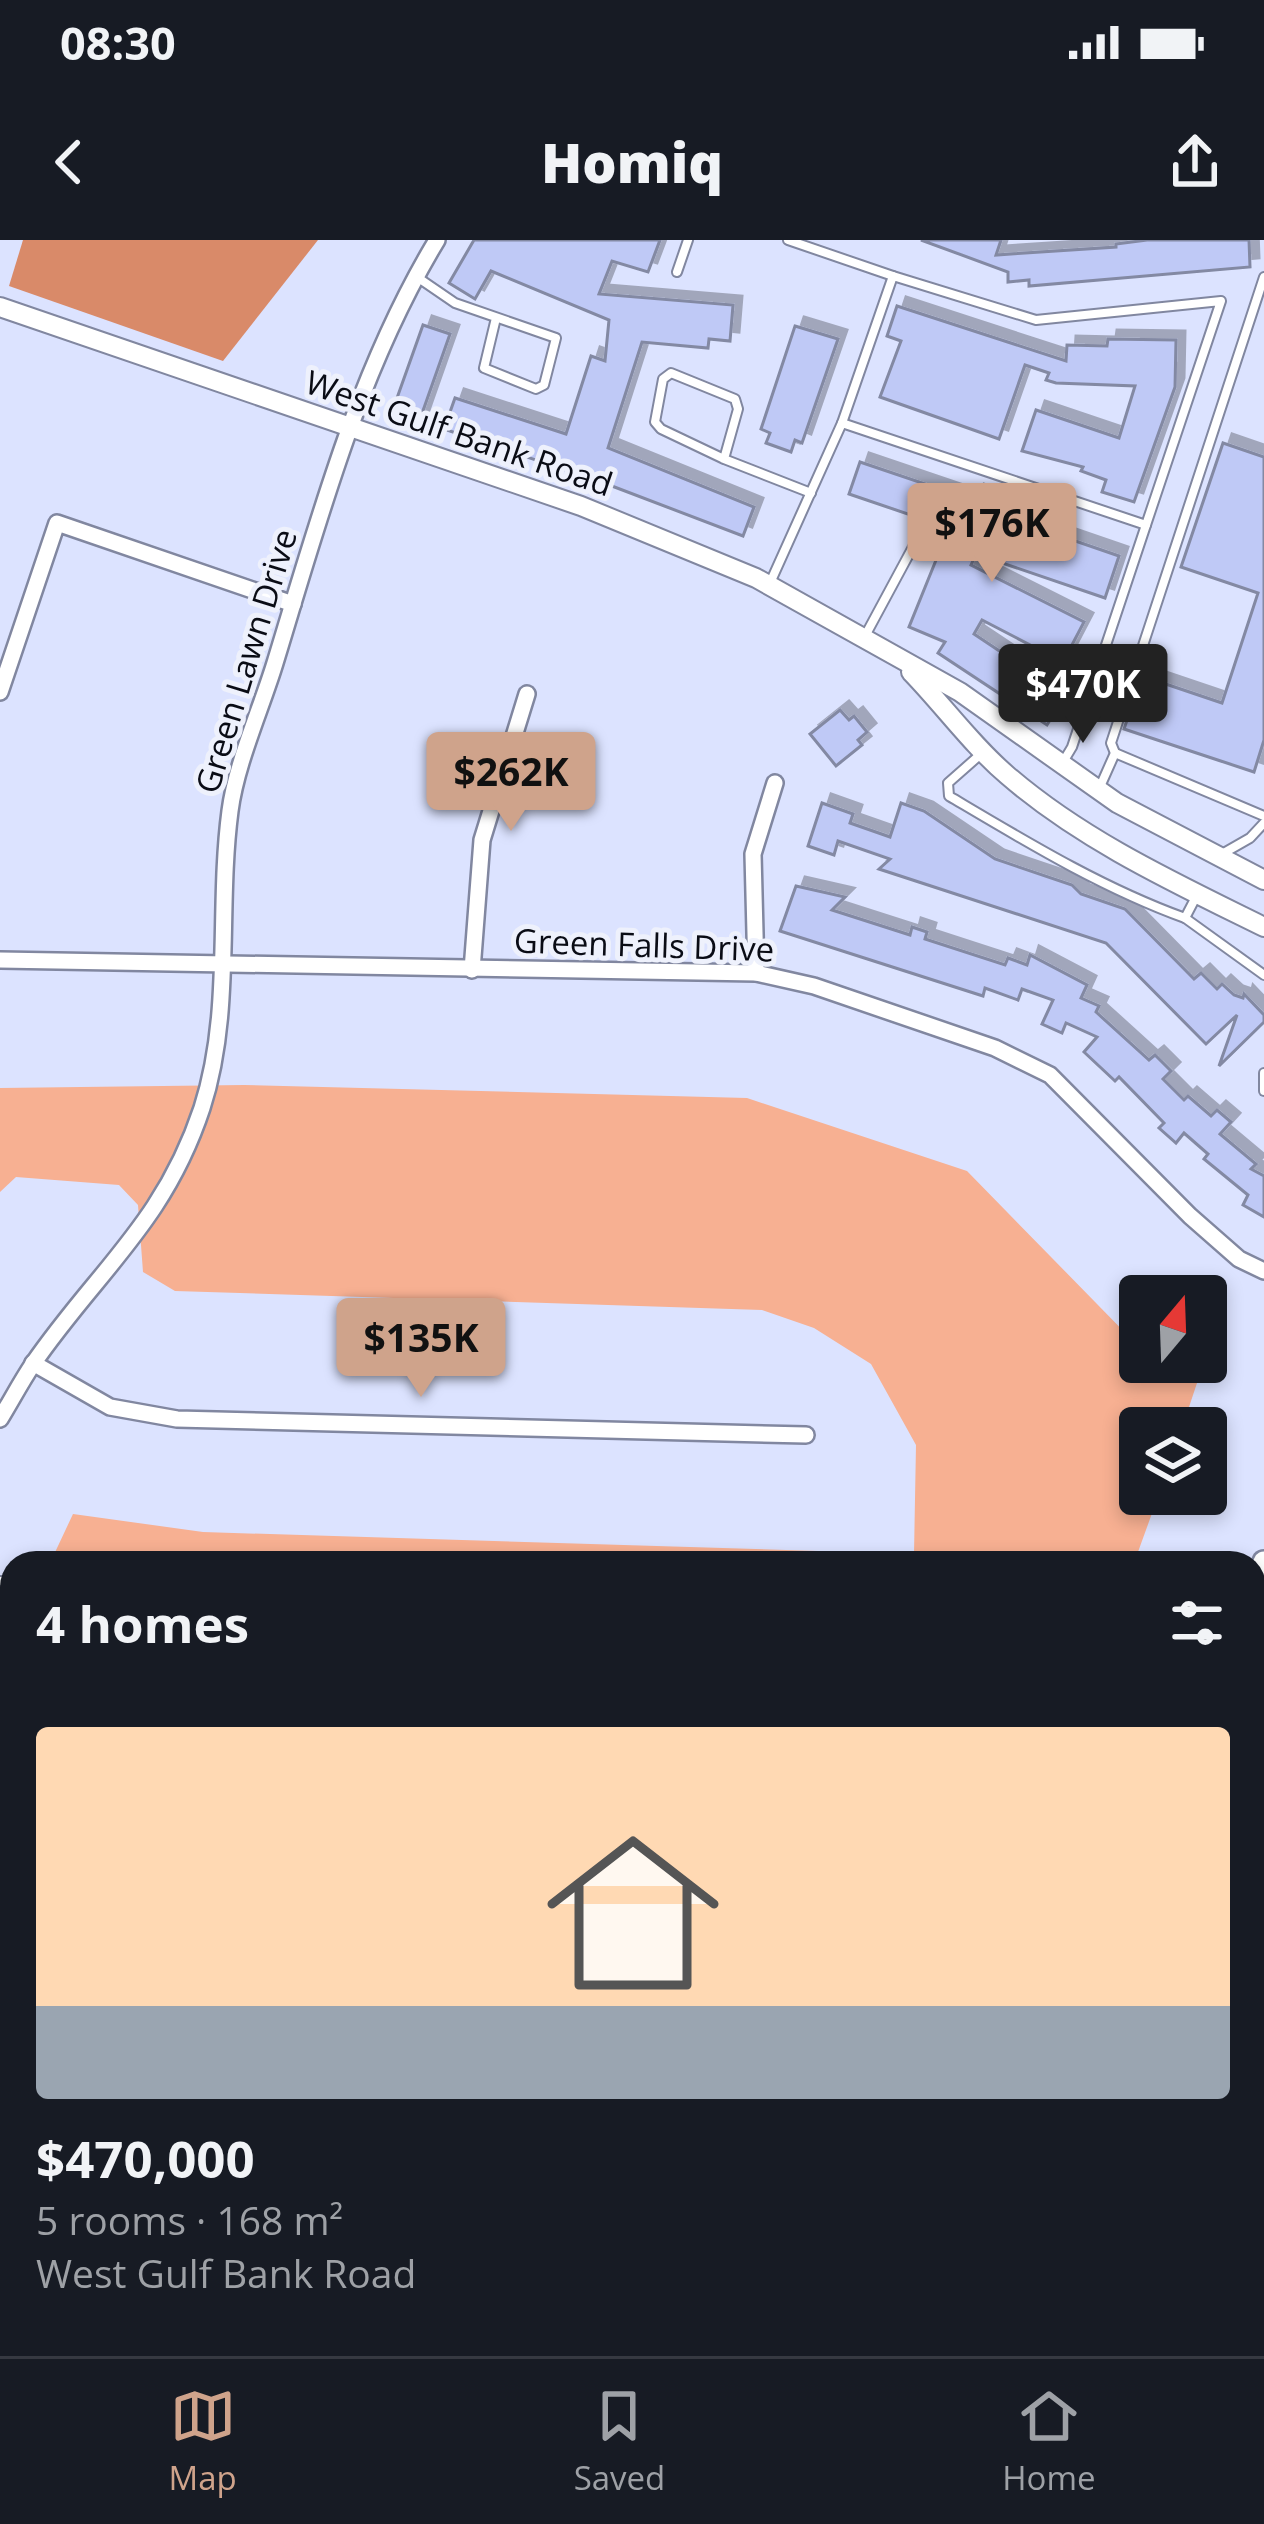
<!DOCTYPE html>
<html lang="en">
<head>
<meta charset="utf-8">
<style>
	:root { --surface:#171b24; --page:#20242c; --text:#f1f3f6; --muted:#9ea1a6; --line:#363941; --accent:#cfa38b }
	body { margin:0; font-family:"Open Sans",sans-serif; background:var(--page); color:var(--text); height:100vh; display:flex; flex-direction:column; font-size:45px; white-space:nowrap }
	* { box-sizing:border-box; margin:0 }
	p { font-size:39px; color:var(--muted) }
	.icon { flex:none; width:66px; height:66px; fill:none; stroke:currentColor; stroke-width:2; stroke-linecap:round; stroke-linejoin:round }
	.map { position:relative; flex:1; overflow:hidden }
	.sheet { position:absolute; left:0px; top:1311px; width:1266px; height:807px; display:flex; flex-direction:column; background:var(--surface); border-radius:36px 36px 0 0; box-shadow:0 6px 18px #0003 }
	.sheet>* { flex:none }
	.needle { width:78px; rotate:19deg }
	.buttons { position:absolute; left:1119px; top:1035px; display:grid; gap:24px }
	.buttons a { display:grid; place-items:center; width:108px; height:108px; border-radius:12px; background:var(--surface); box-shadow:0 6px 18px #0003; font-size:60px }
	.price { position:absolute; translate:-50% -102px; padding:0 27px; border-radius:12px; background:var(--accent); color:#111; font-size:39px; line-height:78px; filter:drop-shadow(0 3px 6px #0008) }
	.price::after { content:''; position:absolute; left:50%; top:72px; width:36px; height:27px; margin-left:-18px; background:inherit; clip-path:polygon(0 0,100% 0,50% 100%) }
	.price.on { background:#222; color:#fff }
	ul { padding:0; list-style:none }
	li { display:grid; align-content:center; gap:24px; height:636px; padding:0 36px }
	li+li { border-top:3px solid var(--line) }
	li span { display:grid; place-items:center; height:372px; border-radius:12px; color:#555 }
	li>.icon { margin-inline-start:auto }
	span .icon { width:216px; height:216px; fill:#fffc; stroke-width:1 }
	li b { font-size:51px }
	h2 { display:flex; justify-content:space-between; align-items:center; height:144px; padding:0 36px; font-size:51px }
	.status { display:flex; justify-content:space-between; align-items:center; height:84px; padding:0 60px; background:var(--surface); direction:ltr }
	.status svg { height:33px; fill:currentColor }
	header { display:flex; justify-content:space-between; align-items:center; height:156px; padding:0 36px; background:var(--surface); font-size:54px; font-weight:800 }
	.tab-bar { display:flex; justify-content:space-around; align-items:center; height:168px; border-top:3px solid var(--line); background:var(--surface); font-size:33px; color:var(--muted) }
	.tab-bar a { display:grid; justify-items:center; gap:6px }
	.tab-bar .on { color:var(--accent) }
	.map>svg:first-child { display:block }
	.green { fill:#f7b092 }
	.forest { fill:#d98a69 }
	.building { fill:#bfc9f6; stroke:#8389a3; stroke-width:3; filter:url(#shadow) }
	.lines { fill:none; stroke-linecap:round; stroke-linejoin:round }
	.service-casing { stroke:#8187a0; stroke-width:12 }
	.minor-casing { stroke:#8187a0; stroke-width:20 }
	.tertiary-casing { stroke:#8187a0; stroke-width:22 }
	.secondary-casing { stroke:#8187a0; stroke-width:26 }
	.service { stroke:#fff; stroke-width:8 }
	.minor { stroke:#fff; stroke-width:15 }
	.tertiary { stroke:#fff; stroke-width:18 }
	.secondary { stroke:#fff; stroke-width:21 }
	.labels { text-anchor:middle; stroke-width:10; stroke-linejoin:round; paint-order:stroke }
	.street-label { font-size:33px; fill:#0a0c15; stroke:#eef1fc }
</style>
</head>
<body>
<div class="status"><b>08:30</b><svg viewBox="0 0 49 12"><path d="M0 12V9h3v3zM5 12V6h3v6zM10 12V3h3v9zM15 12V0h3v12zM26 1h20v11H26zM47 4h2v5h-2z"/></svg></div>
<header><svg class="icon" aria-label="back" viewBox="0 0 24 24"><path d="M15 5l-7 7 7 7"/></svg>Homiq<svg class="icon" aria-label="share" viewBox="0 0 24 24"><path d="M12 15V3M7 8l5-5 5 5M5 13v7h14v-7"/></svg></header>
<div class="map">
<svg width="1264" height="2116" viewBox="0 0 1264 2116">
	<defs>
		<filter id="shadow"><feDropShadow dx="9" dy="-9" stdDeviation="0" flood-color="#0004"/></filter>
	</defs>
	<rect width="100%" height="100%" fill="#dce3ff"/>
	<!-- green -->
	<g class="green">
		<path d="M244,845L747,858L967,931L1140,1108V1122H1154L1198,1140L1182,1188H1140V1254H1159L1134,1323H50L73,1274L203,1292L914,1314L916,1205L871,1124L814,1088L762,1070L175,1051L143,1032L138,965L119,945L16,937L0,952V848Z"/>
		<path d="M12,1431V1511L0,1552V1467Z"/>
		<path d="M0,1650L12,1652V1966L0,1999Z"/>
		<path d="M1260,1861L1264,1862V2116H1180L1183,2106H1254V1880Z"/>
		<path d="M374,2106H882L879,2116H352Z"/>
	</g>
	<!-- forest -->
	<path class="forest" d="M23,0H318L223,121L9,46Z"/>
	<!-- building -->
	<g class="building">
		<path d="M474,0H660L648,32L612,21L599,54L733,65L730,101L709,99L708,108L642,102L608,208L754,267L743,296L604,243L444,189L455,158L566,194L591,116L605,121L609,80L491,31L475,59L449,43Z"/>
		<path d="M921,0H1001L996,15L1116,7V4L1147,0H1249L1250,27L1029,46V40L1008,42V32Z"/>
		<path d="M897,66L1066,121L1067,105L1107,106L1108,99L1176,100L1175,147L1134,262L1102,252L1106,240L1081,231L1083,227L1022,211L1036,170L1119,198L1135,146L1056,143L1046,140L1049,133L1025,125L999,199L880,157L901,101L887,96Z"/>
		<path d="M423,85L450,94L419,182L392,172Z"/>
		<path d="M795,86L838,99L802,203L795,200L791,212L766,203L770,193L761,189Z"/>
		<path d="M1223,203L1264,217V500L1254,532L1124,489L1142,436L1222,463L1258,353L1181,327Z"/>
		<path d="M860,222L972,260L975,253L995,262L991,272L1119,316L1105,358L976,314L971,325L1084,382L1063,422L982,380L974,394L1070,458L1056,479L1052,477L1047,485L938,413L945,402L909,387L949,288L849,254Z"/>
		<path d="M840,470L849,480L854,476L867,492L858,500L862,505L836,526L810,494Z"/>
		<path d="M822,563L853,574L850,583L890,597L901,563L924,571L995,619L1072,645L1081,654L1125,669L1194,739L1201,733L1217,749L1222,744L1234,755L1243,758L1244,754L1264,775V782L1219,826L1237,775L1206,804L1106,703L879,629L890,619L838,601L834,615L808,606Z"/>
		<path d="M796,646L845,657L832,670L910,695L912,687L927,692L925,699L1005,725L1008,718L1027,725L1030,715L1087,745L1081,758L1099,766L1096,772L1149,820L1155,815L1171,831L1163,839L1184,860L1188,856L1211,876L1217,870L1231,882L1220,894L1256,924L1251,929L1264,936V977L1243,965L1248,955L1204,919L1208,914L1184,893L1176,903L1159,888L1164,883L1119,837L1115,841L1084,812L1097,797L1066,783L1062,793L1042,784L1053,760L1022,749L1018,760L985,748L983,756L780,691Z"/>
	</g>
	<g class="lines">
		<defs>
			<g id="service">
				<path d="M788,0L893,36"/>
				<path d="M677,32L688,0"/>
				<path d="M417,37L455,63L556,98L544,145L536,149L484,128L496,78"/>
				<path d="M842,183L893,36L1036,80L1221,61L1146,285"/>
				<path d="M724,219L661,189L655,182L663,139L671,133L735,159L738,169L724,219L811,253"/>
				<path d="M770,343L842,183L1146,285L1072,507L1063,522"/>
				<path d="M865,396L921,292"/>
				<path d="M982,513L948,543L949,556C1025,601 1102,648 1185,678L1197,655"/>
				<path d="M1115,513L1111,503L1264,37"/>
				<path d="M1099,549L1115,513L1264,576"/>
				<path d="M1222,614L1250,598L1264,583"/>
				<path d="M1185,678L1264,735"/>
				<path d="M1264,833V851"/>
				<path d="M0,1341H12"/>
				<path d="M1254,1585L1264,1589"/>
			</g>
			<g id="minor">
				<path d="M0,452L57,283L293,364"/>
				<path d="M0,720L756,733L814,746L995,808L1050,835L1190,976L1239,1019L1264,1031"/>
				<path d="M472,730L482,600L527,454"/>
				<path d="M756,733L753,614L775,543"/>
				<path d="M33,1123L110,1167L177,1179L806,1195"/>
				<path d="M0,1179C11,1161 21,1142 33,1124C97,1031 164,983 202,868C233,772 217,670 230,571C236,524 261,469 275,423C319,279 359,129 437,0"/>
				<path d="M0,1630L12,1631"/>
				<path d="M1254,1738L1264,1741"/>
			</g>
			<g id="tertiary">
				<path d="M0,67L581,266L756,338L960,452L1117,563L1264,640"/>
				<path d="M911,432C943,465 972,505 1007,535C1082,600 1175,643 1264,687"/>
			</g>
			<g id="secondary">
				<path d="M1254,1352L1264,1322"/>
				<path d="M1254,1485L1264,1453"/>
				<path d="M1005,2116L1009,2106"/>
				<path d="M1048,2116L1052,2106"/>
			</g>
		</defs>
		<!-- service casing -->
		<use href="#service" class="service-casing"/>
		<!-- minor casing -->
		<use href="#minor" class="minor-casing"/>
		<!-- tertiary casing -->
		<use href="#tertiary" class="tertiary-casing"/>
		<!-- secondary casing -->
		<use href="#secondary" class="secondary-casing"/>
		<!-- service -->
		<use href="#service" class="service"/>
		<!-- minor -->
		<use href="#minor" class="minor"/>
		<!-- tertiary -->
		<use href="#tertiary" class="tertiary"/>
		<!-- secondary -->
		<use href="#secondary" class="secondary"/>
	</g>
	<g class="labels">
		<!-- street labels -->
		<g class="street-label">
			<text transform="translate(459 193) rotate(19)" y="12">West Gulf Bank Road</text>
			<text transform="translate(246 421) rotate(-73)" y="12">Green Lawn Drive</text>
			<text transform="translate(644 705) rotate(2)" y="12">Green Falls Drive</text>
		</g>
	</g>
</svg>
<div class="buttons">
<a><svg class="needle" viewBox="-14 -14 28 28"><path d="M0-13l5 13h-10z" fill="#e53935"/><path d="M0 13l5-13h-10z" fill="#9ea1a6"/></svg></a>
<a><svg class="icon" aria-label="layers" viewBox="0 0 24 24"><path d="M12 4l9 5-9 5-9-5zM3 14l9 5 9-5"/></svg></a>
</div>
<b class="price" style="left:992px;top:345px">$176K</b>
<b class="price on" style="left:1083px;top:506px">$470K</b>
<b class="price" style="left:511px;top:594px">$262K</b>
<b class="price" style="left:421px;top:1160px">$135K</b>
<section class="sheet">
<h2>4 homes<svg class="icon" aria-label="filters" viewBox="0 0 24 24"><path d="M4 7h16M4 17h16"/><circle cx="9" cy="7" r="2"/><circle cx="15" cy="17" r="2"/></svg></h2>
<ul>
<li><span style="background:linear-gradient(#ffd9b3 75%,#9aa5b1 0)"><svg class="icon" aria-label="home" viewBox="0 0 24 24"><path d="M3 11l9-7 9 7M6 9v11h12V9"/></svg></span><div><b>$470,000</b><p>5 rooms · 168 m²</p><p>West Gulf Bank Road</p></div></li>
</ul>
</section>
</div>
<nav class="tab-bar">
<a class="on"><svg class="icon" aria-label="map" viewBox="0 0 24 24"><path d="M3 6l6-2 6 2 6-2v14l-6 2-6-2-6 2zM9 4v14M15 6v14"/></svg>Map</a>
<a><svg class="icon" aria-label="saved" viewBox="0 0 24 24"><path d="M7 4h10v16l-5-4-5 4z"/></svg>Saved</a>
<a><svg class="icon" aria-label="home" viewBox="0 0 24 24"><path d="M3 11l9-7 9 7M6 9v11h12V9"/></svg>Home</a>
</nav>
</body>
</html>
